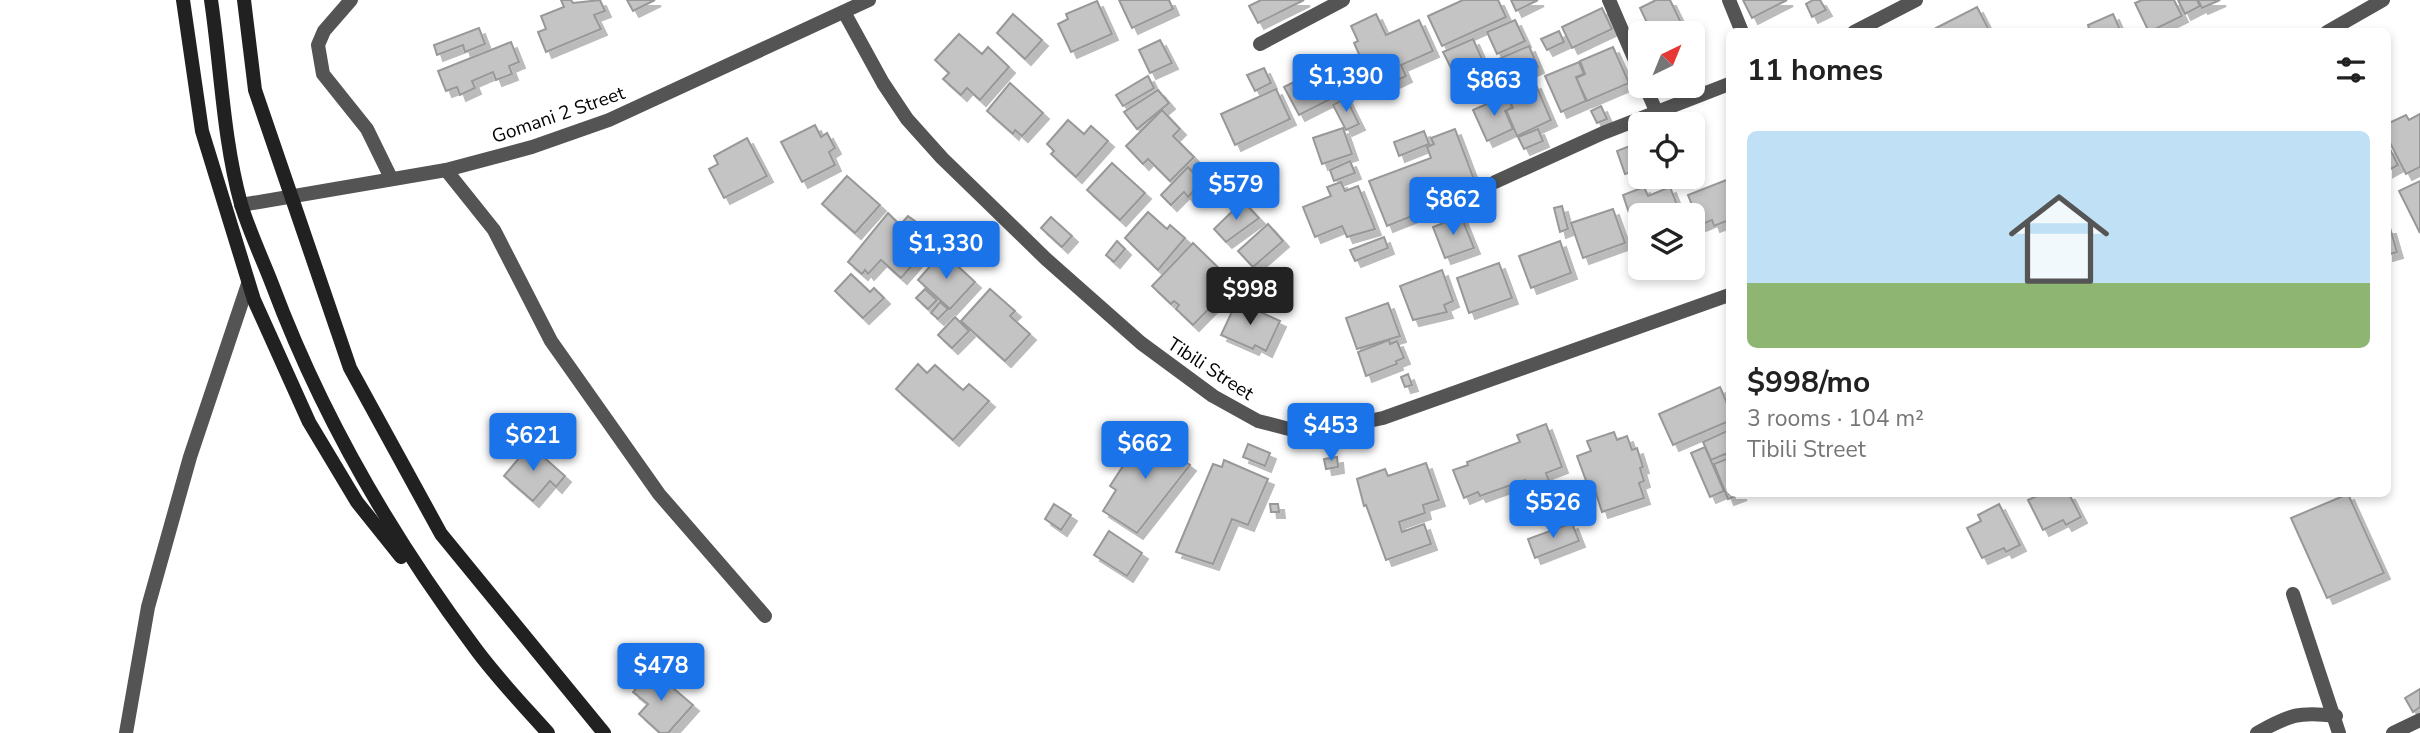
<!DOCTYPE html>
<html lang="en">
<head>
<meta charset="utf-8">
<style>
	:root { --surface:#fff; --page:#f2f2f2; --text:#222; --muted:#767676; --line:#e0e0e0; --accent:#1a73e8 }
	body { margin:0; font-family:"Nunito Sans",sans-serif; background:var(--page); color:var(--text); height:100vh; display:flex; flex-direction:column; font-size:26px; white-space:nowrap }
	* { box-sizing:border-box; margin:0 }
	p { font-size:23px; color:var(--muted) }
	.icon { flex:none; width:38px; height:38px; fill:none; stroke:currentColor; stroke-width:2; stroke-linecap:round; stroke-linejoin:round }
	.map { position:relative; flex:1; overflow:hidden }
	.drawer { position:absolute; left:1726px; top:28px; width:665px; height:469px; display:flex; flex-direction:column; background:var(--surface); border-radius:10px; box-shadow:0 4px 10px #0003 }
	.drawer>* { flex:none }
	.needle { width:46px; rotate:43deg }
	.controls { position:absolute; left:1628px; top:21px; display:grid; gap:14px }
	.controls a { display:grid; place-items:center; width:77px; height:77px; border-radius:10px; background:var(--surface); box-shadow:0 4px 10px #0003; font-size:35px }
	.price { position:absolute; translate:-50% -60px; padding:0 16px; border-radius:7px; background:var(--accent); color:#fff; font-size:23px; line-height:46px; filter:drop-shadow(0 2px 4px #0008) }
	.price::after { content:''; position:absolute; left:50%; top:42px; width:21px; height:16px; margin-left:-10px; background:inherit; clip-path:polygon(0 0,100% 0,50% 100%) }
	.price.on { background:#222; color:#fff }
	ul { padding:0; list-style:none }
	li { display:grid; align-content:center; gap:14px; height:371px; padding:0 21px }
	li+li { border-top:2px solid var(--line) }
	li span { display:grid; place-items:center; height:217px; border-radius:10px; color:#555 }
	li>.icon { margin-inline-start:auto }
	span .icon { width:126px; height:126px; fill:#fffc; stroke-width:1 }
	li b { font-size:30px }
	h2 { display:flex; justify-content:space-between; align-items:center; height:84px; padding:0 21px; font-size:30px }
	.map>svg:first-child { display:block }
	.building { fill:#c4c4c4; stroke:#989898; stroke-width:2; filter:url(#shadow) }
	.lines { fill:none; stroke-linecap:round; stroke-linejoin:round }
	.service { stroke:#545454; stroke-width:14 }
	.minor { stroke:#545454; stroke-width:14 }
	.secondary { stroke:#212121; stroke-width:14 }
	.labels { text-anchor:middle; stroke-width:6; stroke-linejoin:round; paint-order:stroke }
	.street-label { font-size:19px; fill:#000; stroke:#fff }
</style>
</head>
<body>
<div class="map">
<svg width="2420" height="733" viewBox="0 0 2420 733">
	<defs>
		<filter id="shadow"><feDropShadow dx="6" dy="6" stdDeviation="0" flood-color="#0004"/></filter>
	</defs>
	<rect width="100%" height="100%" fill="#fff"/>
	<!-- building -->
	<g class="building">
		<path d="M561,0H571L573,3L600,0L605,11L594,15L601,29L546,52L538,32L546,29L541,16L564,7Z"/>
		<path d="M627,0H655L633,11Z"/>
		<path d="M1119,0H1169L1173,9L1132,28Z"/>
		<path d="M1261,0H1304L1258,23L1249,6Z"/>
		<path d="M1463,0H1498L1506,17L1442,46L1428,16Z"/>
		<path d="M1511,0H1538L1516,11Z"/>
		<path d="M1656,0H1670L1686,33H1652L1640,8Z"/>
		<path d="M1743,0H1787L1752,18Z"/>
		<path d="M1813,0H1820L1826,10L1812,17L1806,4Z"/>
		<path d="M2142,0H2174L2182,16L2149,32L2135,3Z"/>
		<path d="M2178,0H2197L2200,6L2185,14Z"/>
		<path d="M2198,0H2220L2202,8Z"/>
		<path d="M1097,1L1112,34L1071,52L1058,24L1068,19L1066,14Z"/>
		<path d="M1977,7L1990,32H1938L1936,28Z"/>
		<path d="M1602,8L1612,29L1572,48L1562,27Z"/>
		<path d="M1013,14L1042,40L1025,59L997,33Z"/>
		<path d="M1376,14L1386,35L1419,20L1433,51L1401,65L1406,76L1383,87L1380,81L1373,85L1354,43L1358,41L1351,26Z"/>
		<path d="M2113,14L2121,32H2090L2088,25Z"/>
		<path d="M1515,20L1525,41L1497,54L1487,32Z"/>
		<path d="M479,28L485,44L465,52L463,45L437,55L434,45Z"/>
		<path d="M1559,31L1564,42L1547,50L1541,39Z"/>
		<path d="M959,34L982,54L988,47L1009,67L980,100L967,88L961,95L943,79L949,73L935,60Z"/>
		<path d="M1473,39L1482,59L1453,72L1443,52Z"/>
		<path d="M1160,40L1172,63L1150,73L1139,50Z"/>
		<path d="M511,42L519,62L509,66L512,74L496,80L493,72L472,81L475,88L460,95L457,87L446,91L438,71Z"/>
		<path d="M1529,46L1538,67L1498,84L1489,63Z"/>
		<path d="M1613,47L1629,83L1587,101L1576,78L1585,74L1580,61Z"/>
		<path d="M1348,55L1362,83L1299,115L1284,87Z"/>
		<path d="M1579,62L1584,74L1576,77L1586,101L1561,112L1545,76Z"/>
		<path d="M1264,68L1271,83L1255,91L1247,75Z"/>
		<path d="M1148,76L1154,88L1123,106L1116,95Z"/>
		<path d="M1010,83L1043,113L1022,136L1015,130L1013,134L987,111Z"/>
		<path d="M1535,83L1551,120L1517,136L1506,110L1513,108L1507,95Z"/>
		<path d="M1276,89L1290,119L1235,145L1221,114Z"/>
		<path d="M1158,90L1169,103L1137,129L1124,112Z"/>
		<path d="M1507,95L1512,107L1505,111L1513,129L1487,141L1473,110Z"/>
		<path d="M1346,98L1359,124L1346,130L1333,105Z"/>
		<path d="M1601,106L1607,119L1597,123L1591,111Z"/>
		<path d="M1162,110L1180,129L1173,136L1194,157L1170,181L1148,159L1143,164L1126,146Z"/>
		<path d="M2420,114V167L2406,174L2387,137V124L2406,115L2409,120Z"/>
		<path d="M1068,120L1084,134L1091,126L1108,141L1076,177L1051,154L1054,151L1047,144Z"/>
		<path d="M815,125L821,137L827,133L835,148L829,152L835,165L802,182L781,142Z"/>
		<path d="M1343,128L1352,154L1322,164L1313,138Z"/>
		<path d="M1455,129L1476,185L1445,196L1443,191L1411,203L1415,215L1387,226L1369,181L1431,158L1427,147L1434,144L1431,138Z"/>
		<path d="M1538,129L1543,141L1524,149L1518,137Z"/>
		<path d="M1424,131L1429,144L1399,156L1394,142Z"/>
		<path d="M747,138L767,176L724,198L709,169L718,164L714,156Z"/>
		<path d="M1640,142V169L1625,174L1617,151Z"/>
		<path d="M2389,147L2398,165L2387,171V148Z"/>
		<path d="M1350,161L1355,173L1334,181L1330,170Z"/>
		<path d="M1112,163L1145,193L1120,220L1087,190Z"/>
		<path d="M1188,167L1197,177L1194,180L1199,185L1188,197L1184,192L1171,205L1161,195Z"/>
		<path d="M847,176L880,205L855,233L822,204Z"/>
		<path d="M1729,179V220L1714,226L1712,220L1700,225L1688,195Z"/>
		<path d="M2420,181V233L2399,191Z"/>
		<path d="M1341,182L1345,191L1358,186L1375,229L1347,237L1342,226L1315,237L1303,207L1331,196L1327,187Z"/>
		<path d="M1644,187L1648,196L1670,187L1681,215H1640V246L1623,195Z"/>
		<path d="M1243,201L1259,218L1226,242L1214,229Z"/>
		<path d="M1562,206L1568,229L1560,232L1554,208Z"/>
		<path d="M1613,209L1625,243L1583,258L1571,223Z"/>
		<path d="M1148,212L1167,229L1170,225L1185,238L1158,270L1125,238Z"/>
		<path d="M888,213L900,225L908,216L937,237L901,278L881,260L868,274L865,270L862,274L848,262Z"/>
		<path d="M1461,216L1474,248L1445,258L1433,227Z"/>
		<path d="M1051,217L1072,236L1062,247L1041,228Z"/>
		<path d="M1268,224L1283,241L1253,267L1238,251Z"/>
		<path d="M2387,228H2390L2397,252L2387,255Z"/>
		<path d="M1384,237L1388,248L1355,261L1350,250Z"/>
		<path d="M1117,241L1125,249L1114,262L1106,255Z"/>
		<path d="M1560,241L1571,273L1531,288L1519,256Z"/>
		<path d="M1193,243L1234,283L1193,325L1176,309L1179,305L1174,301L1171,304L1152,286Z"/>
		<path d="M939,256L945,262L949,258L975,282L950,309L918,280Z"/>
		<path d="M1499,263L1512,298L1469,313L1457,278Z"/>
		<path d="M1442,270L1453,301L1444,305L1447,312L1413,320L1400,286Z"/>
		<path d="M851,274L870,292L874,288L884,298L863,318L835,291Z"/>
		<path d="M925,289L937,300L928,309L916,298Z"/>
		<path d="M990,289L1015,311L1010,316L1030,334L1005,361L961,321Z"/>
		<path d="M1237,301L1280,321L1266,351L1255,345L1253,349L1221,335Z"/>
		<path d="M940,302L948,309L938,319L931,313Z"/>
		<path d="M1388,303L1400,336L1357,349L1346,318Z"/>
		<path d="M955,317L969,331L952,348L938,335Z"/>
		<path d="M1389,340L1390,344L1397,341L1404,358L1396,361L1397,364L1366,376L1358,352Z"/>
		<path d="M918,364L927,373L935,365L963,390L969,384L989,401L953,440L896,389Z"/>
		<path d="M1408,374L1412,385L1405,387L1401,377Z"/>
		<path d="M1720,387L1729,408V421L1673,445L1659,414Z"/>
		<path d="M1546,424L1562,467L1546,473L1550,483L1529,490L1525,480L1480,496L1478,492L1464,498L1453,470L1468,465L1467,462L1520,442L1517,435Z"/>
		<path d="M1147,429L1178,450L1175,454L1190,465L1137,533L1103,511L1116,490L1110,486Z"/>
		<path d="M1729,430V458L1725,454L1711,460L1703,442Z"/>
		<path d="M1614,432L1617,440L1627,436L1632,450L1637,448L1643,467L1640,468L1644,481L1639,483L1644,498L1602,512L1593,484L1588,486L1577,456L1591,451L1587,441Z"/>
		<path d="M1248,444L1270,453L1265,466L1243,457Z"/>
		<path d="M530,445L565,476L556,487L550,481L533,501L504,476Z"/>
		<path d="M1705,447L1724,491L1710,497L1691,453Z"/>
		<path d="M1337,457L1338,467L1326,469L1324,459Z"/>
		<path d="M1729,458V494H1741L1728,499L1714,464Z"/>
		<path d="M1224,460L1268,479L1248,525L1232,519L1213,564L1176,552L1213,464L1222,467Z"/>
		<path d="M1426,463L1439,500L1423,505L1425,513L1399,522L1402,532L1424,524L1431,544L1386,560L1366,505L1364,506L1357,479L1385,469L1388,476Z"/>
		<path d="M2041,494H2069L2081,517L2066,525L2063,520L2043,530L2028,500Z"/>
		<path d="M2348,494L2384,573L2327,598L2291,518Z"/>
		<path d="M1054,504L1071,515L1061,530L1045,519Z"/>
		<path d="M1270,504H1278L1279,512H1271Z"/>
		<path d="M1999,504L2020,545L2006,552L2004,548L1982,558L1967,528L1981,521L1978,515Z"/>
		<path d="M1572,523L1579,541L1535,558L1528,539Z"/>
		<path d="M1109,531L1142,553L1127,576L1094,555Z"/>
		<path d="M652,670L693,705L668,733H660L639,714L648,704L633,692Z"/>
		<path d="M2420,689V707L2413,712L2405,698Z"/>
	</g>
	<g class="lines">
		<!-- service -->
		<g class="service">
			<path d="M1729,0L1742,32"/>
			<path d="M446,170L494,230L551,341L659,494L765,616"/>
		</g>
		<!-- minor -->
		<g class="minor">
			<path d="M351,0L324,31L318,45L323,74L367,129L391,178"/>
			<path d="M1609,0L1640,72"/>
			<path d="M844,12L883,83L907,119L942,158L1046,259L1141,343L1213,396L1258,421L1293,430L1321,431L1383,418L1729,295"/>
			<path d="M1854,32L1916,0"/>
			<path d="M2327,32L2383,0"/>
			<path d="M1260,44L1343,0"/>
			<path d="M1645,86L1657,113"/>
			<path d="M1495,182L1603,133L1729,84"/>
			<path d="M241,205L446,170L532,147L609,120L869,0"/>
			<path d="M2293,594L2339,733"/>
			<path d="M126,733L148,607L190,457L248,284"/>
			<path d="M2257,733C2289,715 2299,711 2336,716"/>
			<path d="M2393,733L2420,720"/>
		</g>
		<!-- secondary -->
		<g class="secondary">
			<path d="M183,0L202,131L254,300L309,422L357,502L401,557"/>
			<path d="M211,0C221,67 223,139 241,204C249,231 262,258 272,284C321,415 391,536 475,648C497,678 523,705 548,733"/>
			<path d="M244,0L255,90L350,368L441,534L604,733"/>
		</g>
	</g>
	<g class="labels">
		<!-- street labels -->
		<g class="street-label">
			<text transform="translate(558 114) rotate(-19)" y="7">Gomani 2 Street</text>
			<text transform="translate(1211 368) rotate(33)" y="7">Tibili Street</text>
		</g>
	</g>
</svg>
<div class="controls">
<a><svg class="needle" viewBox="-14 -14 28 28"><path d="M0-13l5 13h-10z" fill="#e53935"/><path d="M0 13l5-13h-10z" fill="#767676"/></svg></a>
<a><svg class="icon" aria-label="locate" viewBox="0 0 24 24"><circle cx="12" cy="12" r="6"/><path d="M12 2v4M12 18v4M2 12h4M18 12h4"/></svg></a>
<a><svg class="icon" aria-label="layers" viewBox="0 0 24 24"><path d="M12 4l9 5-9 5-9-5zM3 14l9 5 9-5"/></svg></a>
</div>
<b class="price" style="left:1346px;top:114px">$1,390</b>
<b class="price" style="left:1494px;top:118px">$863</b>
<b class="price" style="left:1236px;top:222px">$579</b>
<b class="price" style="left:1453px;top:237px">$862</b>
<b class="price" style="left:946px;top:281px">$1,330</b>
<b class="price on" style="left:1250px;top:327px">$998</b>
<b class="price" style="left:1331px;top:463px">$453</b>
<b class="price" style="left:533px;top:473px">$621</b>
<b class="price" style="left:1145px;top:481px">$662</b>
<b class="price" style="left:1553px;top:540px">$526</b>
<b class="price" style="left:661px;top:703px">$478</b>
<section class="drawer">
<h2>11 homes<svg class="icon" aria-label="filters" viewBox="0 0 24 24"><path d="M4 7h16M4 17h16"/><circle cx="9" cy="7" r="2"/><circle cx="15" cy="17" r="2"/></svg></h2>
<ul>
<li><span style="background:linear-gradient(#bfe0f5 70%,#8fb573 0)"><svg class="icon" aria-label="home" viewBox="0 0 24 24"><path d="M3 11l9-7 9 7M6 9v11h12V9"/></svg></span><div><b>$998/mo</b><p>3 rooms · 104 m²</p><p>Tibili Street</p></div></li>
</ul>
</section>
</div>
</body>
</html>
